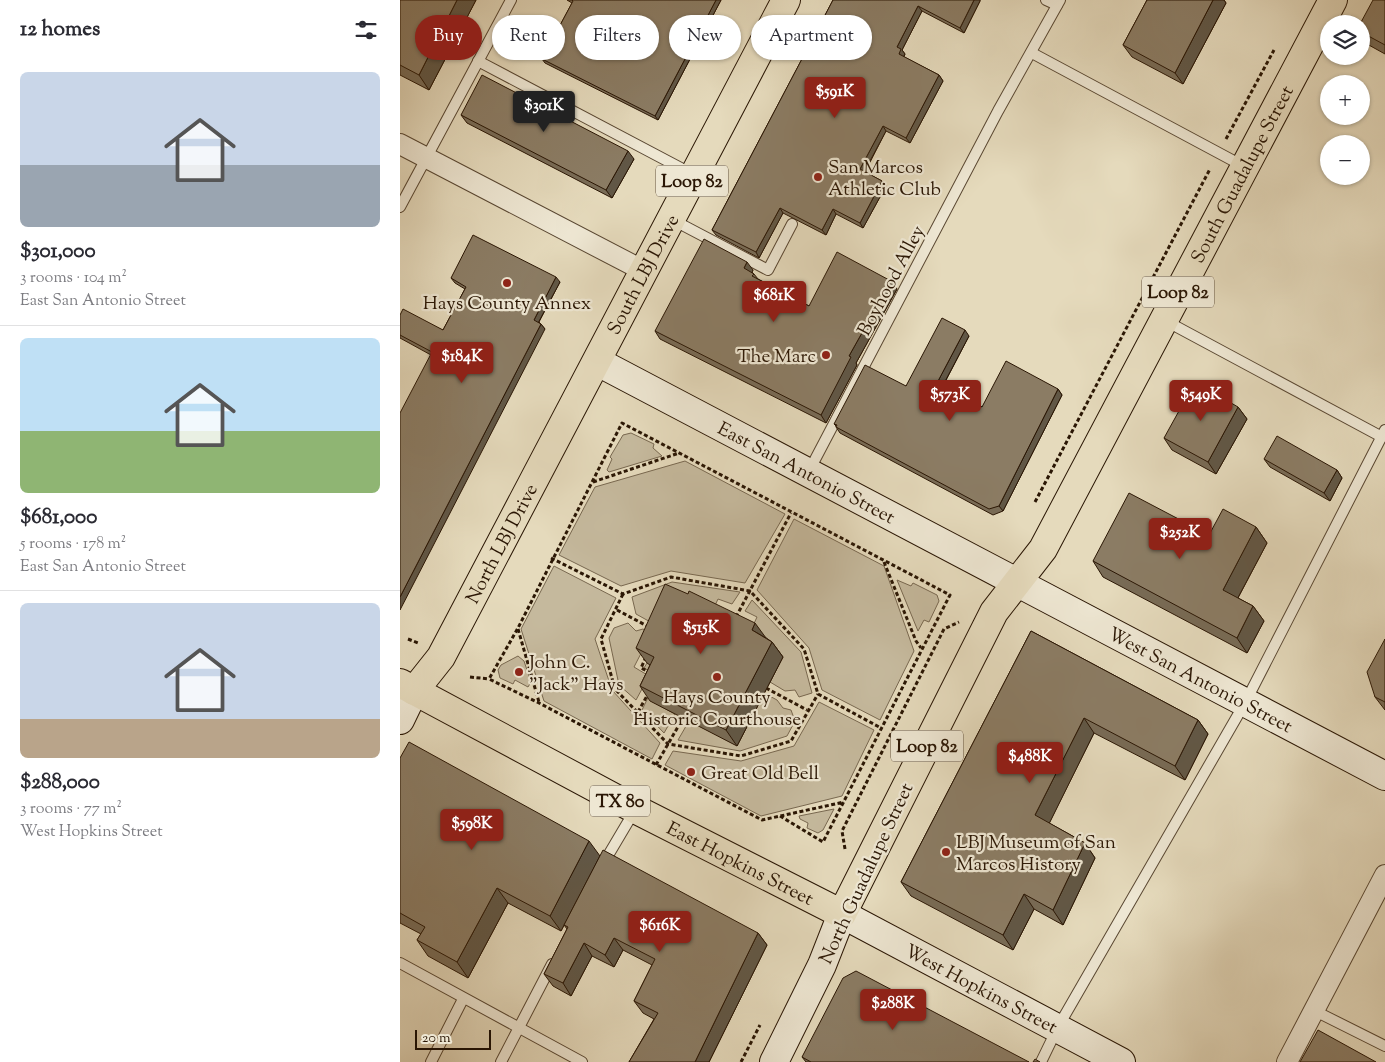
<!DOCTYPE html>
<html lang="en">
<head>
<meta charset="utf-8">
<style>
	:root { --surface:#fff; --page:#f2f2f3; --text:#2b2b33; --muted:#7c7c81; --line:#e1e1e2; --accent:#8f2418 }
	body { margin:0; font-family:"Sorts Mill Goudy",serif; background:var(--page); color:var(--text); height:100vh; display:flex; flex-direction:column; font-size:19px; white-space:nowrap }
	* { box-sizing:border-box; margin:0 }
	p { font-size:16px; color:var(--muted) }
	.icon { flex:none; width:28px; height:28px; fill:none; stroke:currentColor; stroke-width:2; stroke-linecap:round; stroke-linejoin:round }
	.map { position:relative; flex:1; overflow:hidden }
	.panel { display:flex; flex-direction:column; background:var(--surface); width:400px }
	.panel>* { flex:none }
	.guide { position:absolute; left:15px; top:15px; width:475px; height:45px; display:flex; gap:10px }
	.fabs { position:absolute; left:920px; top:15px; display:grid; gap:10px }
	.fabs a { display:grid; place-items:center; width:50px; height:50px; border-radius:50%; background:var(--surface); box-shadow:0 1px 4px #0004; font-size:25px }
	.scale { position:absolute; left:15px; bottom:12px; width:76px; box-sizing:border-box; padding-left:5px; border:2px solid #2a1604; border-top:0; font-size:14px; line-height:18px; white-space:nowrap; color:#2a1604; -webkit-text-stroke:4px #eee7d3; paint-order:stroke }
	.price { position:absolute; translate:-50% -42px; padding:0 11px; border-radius:5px; background:var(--accent); color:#fff; font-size:16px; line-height:32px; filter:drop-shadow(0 1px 2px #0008) }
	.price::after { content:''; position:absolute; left:50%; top:30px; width:15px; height:11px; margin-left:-8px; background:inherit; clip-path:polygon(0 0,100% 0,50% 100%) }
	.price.current { background:#222; color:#fff }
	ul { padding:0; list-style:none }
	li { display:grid; align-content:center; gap:10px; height:265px; padding:0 20px }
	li+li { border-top:1px solid var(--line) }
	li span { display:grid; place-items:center; height:155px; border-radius:8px; color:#555 }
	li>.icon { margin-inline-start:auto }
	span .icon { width:90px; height:90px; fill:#fffc; stroke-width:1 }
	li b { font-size:21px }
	h2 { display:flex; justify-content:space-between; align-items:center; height:60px; padding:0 20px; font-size:21px }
	.tag { padding:0 18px; border-radius:22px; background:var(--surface); box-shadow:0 1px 4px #0004; font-size:18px; line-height:45px }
	.tag.current { background:var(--accent); color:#fff }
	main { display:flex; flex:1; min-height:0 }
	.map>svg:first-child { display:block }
	.green { fill:#c5b99d; stroke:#786850 }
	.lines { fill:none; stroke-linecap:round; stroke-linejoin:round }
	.lane-casing { stroke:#594732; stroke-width:12 }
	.street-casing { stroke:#594732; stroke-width:22 }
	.secondary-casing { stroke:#2a1604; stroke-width:30 }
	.primary-casing { stroke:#2a1604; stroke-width:30 }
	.path { stroke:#2a1604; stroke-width:3; stroke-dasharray:4 2.5; stroke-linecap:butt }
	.lane { stroke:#eee7d3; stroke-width:10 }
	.street { stroke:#eee7d3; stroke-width:20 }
	.secondary { stroke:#eee7d3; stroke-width:28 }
	.primary { stroke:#e5dabc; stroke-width:28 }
	.wall { fill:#786b56; stroke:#2a1604 }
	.shaded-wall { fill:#615746; stroke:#2a1604 }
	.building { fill:#8b7c64; stroke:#2a1604 }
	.poi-dot { fill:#8f2418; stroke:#eee7d3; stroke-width:2 }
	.labels { text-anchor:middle; stroke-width:4.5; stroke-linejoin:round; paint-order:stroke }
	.shield { fill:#eee7d3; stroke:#655542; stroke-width:1 }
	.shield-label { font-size:18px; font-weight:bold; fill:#2a1604 }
	.poi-label { font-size:19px; fill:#2a1604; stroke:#eee7d3; text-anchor:start }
	.street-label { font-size:19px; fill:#2a1604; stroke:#eee7d3 }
</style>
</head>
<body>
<main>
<section class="panel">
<h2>12 homes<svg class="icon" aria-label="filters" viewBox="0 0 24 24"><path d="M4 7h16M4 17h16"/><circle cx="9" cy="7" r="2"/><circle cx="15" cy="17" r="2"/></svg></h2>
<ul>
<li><span style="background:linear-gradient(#c9d6e8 60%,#9aa5b1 0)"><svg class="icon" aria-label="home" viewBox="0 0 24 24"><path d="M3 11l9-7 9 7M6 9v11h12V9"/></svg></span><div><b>$301,000</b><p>3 rooms · 104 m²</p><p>East San Antonio Street</p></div></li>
<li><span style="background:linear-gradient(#bfe0f5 60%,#8fb573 0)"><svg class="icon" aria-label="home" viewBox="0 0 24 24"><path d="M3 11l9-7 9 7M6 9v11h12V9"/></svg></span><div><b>$681,000</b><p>5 rooms · 178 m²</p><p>East San Antonio Street</p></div></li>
<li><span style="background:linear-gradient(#c9d6e8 75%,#b9a48a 0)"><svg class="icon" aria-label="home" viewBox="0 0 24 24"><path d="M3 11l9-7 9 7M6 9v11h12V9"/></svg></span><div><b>$288,000</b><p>3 rooms · 77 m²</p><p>West Hopkins Street</p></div></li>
</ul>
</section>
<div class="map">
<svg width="985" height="1062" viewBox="0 0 985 1062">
	<rect width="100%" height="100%" fill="#e5dabc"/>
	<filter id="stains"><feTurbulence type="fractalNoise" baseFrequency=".004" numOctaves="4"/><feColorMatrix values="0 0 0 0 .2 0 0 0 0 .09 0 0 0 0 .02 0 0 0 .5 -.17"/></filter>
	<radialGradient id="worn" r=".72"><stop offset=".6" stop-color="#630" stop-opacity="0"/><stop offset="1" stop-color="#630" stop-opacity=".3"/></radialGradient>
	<!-- green -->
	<g class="green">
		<path d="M231,433L254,444L253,448L262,456L209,472L207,470L212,459L210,457L223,435Z"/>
		<path d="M285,461L385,514L345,583L271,571L221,586L159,555L195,487Z"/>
		<path d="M394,519L484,566L514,651L480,720L422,690L409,648L357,590Z"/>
		<path d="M154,566L216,598L195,639L212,690L260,743L252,759L144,701L121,629Z"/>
		<path d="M497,580L511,586L513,583L537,595L539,601L529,622L524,620L518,631Z"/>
		<path d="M272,582L340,592L332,604L318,599L312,612L263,629L236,614L232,597Z"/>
		<path d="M352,600L401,652L412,693L399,697L395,690L385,691L370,682L351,630L357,617L345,611Z"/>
		<path d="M228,623L236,631L243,629L251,634L234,667L249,676L236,700L219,685L209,638L214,628Z"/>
		<path d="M118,656L124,661L131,682L128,687L115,680L113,684L100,678L98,670L101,665Z"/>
		<path d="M247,663L265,672L251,701L275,714L264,733L242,710L257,679L255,674L244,668Z"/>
		<path d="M364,693L377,700L383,708L391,710L395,721L387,736L340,751L278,740L289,721L337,745Z"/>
		<path d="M419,702L474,730L442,796L361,816L265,765L273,751L341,761L394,746Z"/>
		<path d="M434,809L423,830L418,833L407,828L408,823L400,819L399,816Z"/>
	</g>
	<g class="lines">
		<defs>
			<g id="lane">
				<path d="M646,0L657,5"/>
				<path d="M632,53L845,167"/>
				<path d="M78,61L294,175"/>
				<path d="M0,207L111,0"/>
				<path d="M271,219L368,270L392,224"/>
				<path d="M764,320L982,437"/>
				<path d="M409,471L598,111L660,0"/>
				<path d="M203,864L235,810"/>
				<path d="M0,963L182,1062"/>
				<path d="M915,1011L985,1046"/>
				<path d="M31,1062L63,999"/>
				<path d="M101,1062L152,964"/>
				<path d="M641,1062L658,1027L846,701L985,430"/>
			</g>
			<g id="street">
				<path d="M0,144L244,271"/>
				<path d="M887,1062L985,875"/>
			</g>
			<g id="secondary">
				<path id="s1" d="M198,362L985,776"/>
				<path d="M0,720L14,691"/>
				<path id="s2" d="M374,1062L422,965L442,914L721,1062"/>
			</g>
			<g id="primary">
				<path id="s3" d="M0,683L235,809L442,914L594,612L643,549L933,0"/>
				<path id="s4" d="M14,691L41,657L386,0"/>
			</g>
		</defs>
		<!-- lane casing -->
		<use href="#lane" class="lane-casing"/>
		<!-- street casing -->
		<use href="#street" class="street-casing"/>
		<!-- secondary casing -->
		<use href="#secondary" class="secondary-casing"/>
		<!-- primary casing -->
		<use href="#primary" class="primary-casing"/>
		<!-- path -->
		<g class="path">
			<path d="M826,139L874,50"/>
			<path d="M193,482L279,453"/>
			<path d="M635,502L810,169"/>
			<path d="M151,558L223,594L271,577L350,591L404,649L418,694L481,728"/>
			<path d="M484,562L516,641L521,648"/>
			<path d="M223,594L201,639L215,689L268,744L341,756L391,741L418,694"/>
			<path d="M217,610L249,627"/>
			<path d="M336,617L391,513"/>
			<path d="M118,629L139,702"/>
			<path d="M8,639L18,643"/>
			<path d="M246,657L241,668L249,672"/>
			<path d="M70,677L89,679"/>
			<path d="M366,688L407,710"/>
			<path d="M238,712L248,694"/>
			<path d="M256,765L283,718"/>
			<path d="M380,816L423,842L550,595L222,423L118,628L89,679L139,703L362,820L444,802"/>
			<path d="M445,849L442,831L544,629L559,622"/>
			<path d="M341,1062L360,1025"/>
		</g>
		<!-- lane -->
		<use href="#lane" class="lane"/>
		<!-- street -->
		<use href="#street" class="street"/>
		<!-- secondary -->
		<use href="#secondary" class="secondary"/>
		<!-- primary -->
		<use href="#primary" class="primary"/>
	</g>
	<!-- wall -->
	<g class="wall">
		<path d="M0,0H76L29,90L0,75Z"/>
		<path d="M167,0H321L258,120L145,63L142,59L172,3Z"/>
		<path d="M433,0H580V1L564,33L522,11L502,50L505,54L504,57L539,75L543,81L510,143L486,131L465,172L482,181L486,186L463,228L436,214L426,235L383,213L359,258L316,235L312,230Z"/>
		<path d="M747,0H824L826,3L783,84L732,57L723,45Z"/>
		<path d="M985,0V54L967,44L961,36V24Z"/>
		<path d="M61,115L234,159L212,198L67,123Z"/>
		<path d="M353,270L352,272L354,274L358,279L409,306L491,281L497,289L456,363L457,365L426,423L260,339L255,331Z"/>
		<path d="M51,278L160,282L139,322L145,329L31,355L0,338V315L43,330L65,289L55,283Z"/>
		<path d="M569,336L543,386L582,407L658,389L662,395L603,511L593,515L440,433L436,427V426L434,424L506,386Z"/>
		<path d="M838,407L847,419L816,474L772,450L764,438Z"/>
		<path d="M864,459L937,470L942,478L930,501L870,467Z"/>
		<path d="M856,527L867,543L838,598L853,606L864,621L847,653L703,577L693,561L809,535Z"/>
		<path d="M631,631L798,720L808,734L785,780L694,733L649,823L685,843L695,858L663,925L634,909L613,950L511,896L501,882Z"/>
		<path d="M365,637L372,642L383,657L337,746L250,701L240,686L250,665L247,663L236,648Z"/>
		<path d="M985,639V710L975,697Z"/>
		<path d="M0,758L200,856L161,931L108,903L68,978L28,956L17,940L21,934L0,923Z"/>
		<path d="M164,925L358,933L367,945L309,1062H229L254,1019L243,1013L234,1001L252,965L223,950L214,967L192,956L171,996L153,986L144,974L167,929Z"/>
		<path d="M402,1057L629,1062H406Z"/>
	</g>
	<!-- shaded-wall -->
	<g class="shaded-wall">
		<path d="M57,0H76L29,90L19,75Z"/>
		<path d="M316,0H321L258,120L255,116Z"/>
		<path d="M574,0H580V1L564,33L560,28Z"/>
		<path d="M813,0H824L826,3L783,84L775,73Z"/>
		<path d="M518,6L522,11L502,50L505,54L502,59L499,54L497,47Z"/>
		<path d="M539,75L543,81L510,143L506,138Z"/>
		<path d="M483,126L486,131L463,174L460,169Z"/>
		<path d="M228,151L234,159L212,198L206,190Z"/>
		<path d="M482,181L486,186L463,228L460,223Z"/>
		<path d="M380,208L383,213L359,258L356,252Z"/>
		<path d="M433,209L436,214L426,235L422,230Z"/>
		<path d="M347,262L353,270L350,276L344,268Z"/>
		<path d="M156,277L160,282L137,325L134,320Z"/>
		<path d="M491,281L497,289L456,363L457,365L426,423L421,415L449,356Z"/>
		<path d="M141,324L145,329L0,610V597Z"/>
		<path d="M565,330L569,336L541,389L537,383Z"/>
		<path d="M658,389L662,395L603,511L599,506Z"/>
		<path d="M838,407L847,419L816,474L808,462Z"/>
		<path d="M937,470L942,478L930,501L924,493Z"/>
		<path d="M856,527L867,543L834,605L823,590Z"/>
		<path d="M853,606L864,621L847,653L837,638Z"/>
		<path d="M355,623L366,638L352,630Z"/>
		<path d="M372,642L383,657L337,746L326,730Z"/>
		<path d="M684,718L694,733L646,830L635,815Z"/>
		<path d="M798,720L808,734L785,780L775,766Z"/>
		<path d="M189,841L200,856L161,931L150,916Z"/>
		<path d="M685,843L695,858L663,925L653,910Z"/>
		<path d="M97,888L108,903L68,978L57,962Z"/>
		<path d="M624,894L634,909L613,950L603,935Z"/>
		<path d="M358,933L367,945L309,1062H295Z"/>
		<path d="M214,938L223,950L214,967L205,955Z"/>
		<path d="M184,943L192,956L171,996L163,983Z"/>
	</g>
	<!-- building -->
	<g class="building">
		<path d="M0,0H57L19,75L0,65Z"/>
		<path d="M172,0H316L255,116L142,59L173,1Z"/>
		<path d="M433,0H574L560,28L518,6L497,47L501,49L499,54L539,75L506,138L483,126L460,169L482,181L460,223L433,209L422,230L380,208L356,252L312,230Z"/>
		<path d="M747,0H813L775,73L723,45Z"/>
		<path d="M973,0H985V45L961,32V24H960Z"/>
		<path d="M82,75L228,151L206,190L61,115Z"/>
		<path d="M73,235L156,277L134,320L141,324L0,597V413L32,352L0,335V315L3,309L43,330L66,287L51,278Z"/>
		<path d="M304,239L347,262L344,268L354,274L352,276L409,306L437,252L491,281L449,356L451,357L421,415L255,331Z"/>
		<path d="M542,318L565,330L537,383L582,407L606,361L658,389L599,506L589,509L436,427L437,425L434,424L465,365L506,386Z"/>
		<path d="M795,382L838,407L808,462L764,438Z"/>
		<path d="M877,436L937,470L924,493L864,459Z"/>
		<path d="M729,493L809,535L823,509L856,527L823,590L853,606L837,638L693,561Z"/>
		<path d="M265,584L288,594L289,591L355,623L352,630L372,642L326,730L240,686L254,657L236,648Z"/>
		<path d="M631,631L798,720L775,766L684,718L635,815L685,843L653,910L624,894L603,935L501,882Z"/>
		<path d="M985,639V702L975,697L967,672Z"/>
		<path d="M9,742L189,841L150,916L97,888L57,962L17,940L25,927L0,913V758Z"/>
		<path d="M203,850L358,933L295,1062H229L258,1013L234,1001L255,959L214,938L205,955L184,943L163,983L144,974L168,927L164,925Z"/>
		<path d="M456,971L629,1062H411L402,1057L443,978Z"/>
		<path d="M918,1030L976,1062H900Z"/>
		<path d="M635,1059L640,1062H633Z"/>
	</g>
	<!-- markers -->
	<g class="poi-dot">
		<circle cx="418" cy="177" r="5"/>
		<circle cx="107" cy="283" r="5"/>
		<circle cx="426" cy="355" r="5"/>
		<circle cx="119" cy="672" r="5"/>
		<circle cx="317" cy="677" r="5"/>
		<circle cx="291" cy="772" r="5"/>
		<circle cx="546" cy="852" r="5"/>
	</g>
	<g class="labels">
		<!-- shield labels -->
		<g class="shield">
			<rect x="256" y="165.5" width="72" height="31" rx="4"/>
			<rect x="742" y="276.5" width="72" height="31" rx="4"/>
			<rect x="491" y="730.5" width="72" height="31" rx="4"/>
			<rect x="190" y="785.5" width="60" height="31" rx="4"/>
		</g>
		<g class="shield-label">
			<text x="292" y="187">Loop 82</text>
			<text x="778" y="298">Loop 82</text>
			<text x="527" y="752">Loop 82</text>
			<text x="220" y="807">TX 80</text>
		</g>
		<!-- poi labels -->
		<g class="poi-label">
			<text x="428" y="173">San Marcos<tspan x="428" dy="22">Athletic Club</tspan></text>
			<text x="107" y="309" text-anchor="middle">Hays County Annex</text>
			<text x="416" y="362" text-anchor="end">The Marc</text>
			<text x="129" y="668">John C.<tspan x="129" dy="22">"Jack" Hays</tspan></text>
			<text x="317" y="703" text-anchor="middle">Hays County<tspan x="317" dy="22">Historic Courthouse</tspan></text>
			<text x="301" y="779">Great Old Bell</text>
			<text x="556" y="848">LBJ Museum of San<tspan x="556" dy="22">Marcos History</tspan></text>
		</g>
		<!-- street labels -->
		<g class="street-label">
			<text dy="7" stroke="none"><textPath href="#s3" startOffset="1341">South Guadalupe Street</textPath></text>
			<text dy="7" stroke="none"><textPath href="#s4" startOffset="476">South LBJ Drive</textPath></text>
			<text transform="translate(490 280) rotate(-62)" y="7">Boyhood Alley</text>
			<text dy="7" stroke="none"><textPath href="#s1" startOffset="236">East San Antonio Street</textPath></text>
			<text dy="7" stroke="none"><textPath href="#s4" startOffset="172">North LBJ Drive</textPath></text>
			<text dy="7" stroke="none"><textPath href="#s1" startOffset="681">West San Antonio Street</textPath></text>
			<text dy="7" stroke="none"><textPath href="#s3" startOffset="385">East Hopkins Street</textPath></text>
			<text transform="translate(465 873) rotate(-65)" y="7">North Guadalupe Street</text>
			<text dy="7" stroke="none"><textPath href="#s2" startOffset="321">West Hopkins Street</textPath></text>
		</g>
	</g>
	<rect width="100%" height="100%" filter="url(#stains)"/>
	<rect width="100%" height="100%" fill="url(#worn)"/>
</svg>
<div class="fabs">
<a><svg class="icon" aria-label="layers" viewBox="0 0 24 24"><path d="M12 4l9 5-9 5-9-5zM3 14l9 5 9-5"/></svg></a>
<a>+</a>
<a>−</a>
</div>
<div class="scale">20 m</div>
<b class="price" style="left:435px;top:119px">$591K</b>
<b class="price current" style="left:144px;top:133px">$301K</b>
<b class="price" style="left:374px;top:323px">$681K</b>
<b class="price" style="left:62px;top:384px">$184K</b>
<b class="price" style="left:550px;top:422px">$573K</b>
<b class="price" style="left:801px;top:422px">$549K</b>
<b class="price" style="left:780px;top:560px">$252K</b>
<b class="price" style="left:301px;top:655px">$515K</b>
<b class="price" style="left:630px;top:784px">$488K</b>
<b class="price" style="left:72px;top:851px">$598K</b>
<b class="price" style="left:260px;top:953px">$616K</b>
<b class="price" style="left:493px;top:1031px">$288K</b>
<div class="guide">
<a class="tag current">Buy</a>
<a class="tag">Rent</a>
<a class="tag">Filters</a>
<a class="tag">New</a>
<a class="tag">Apartment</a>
</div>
</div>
</main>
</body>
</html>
